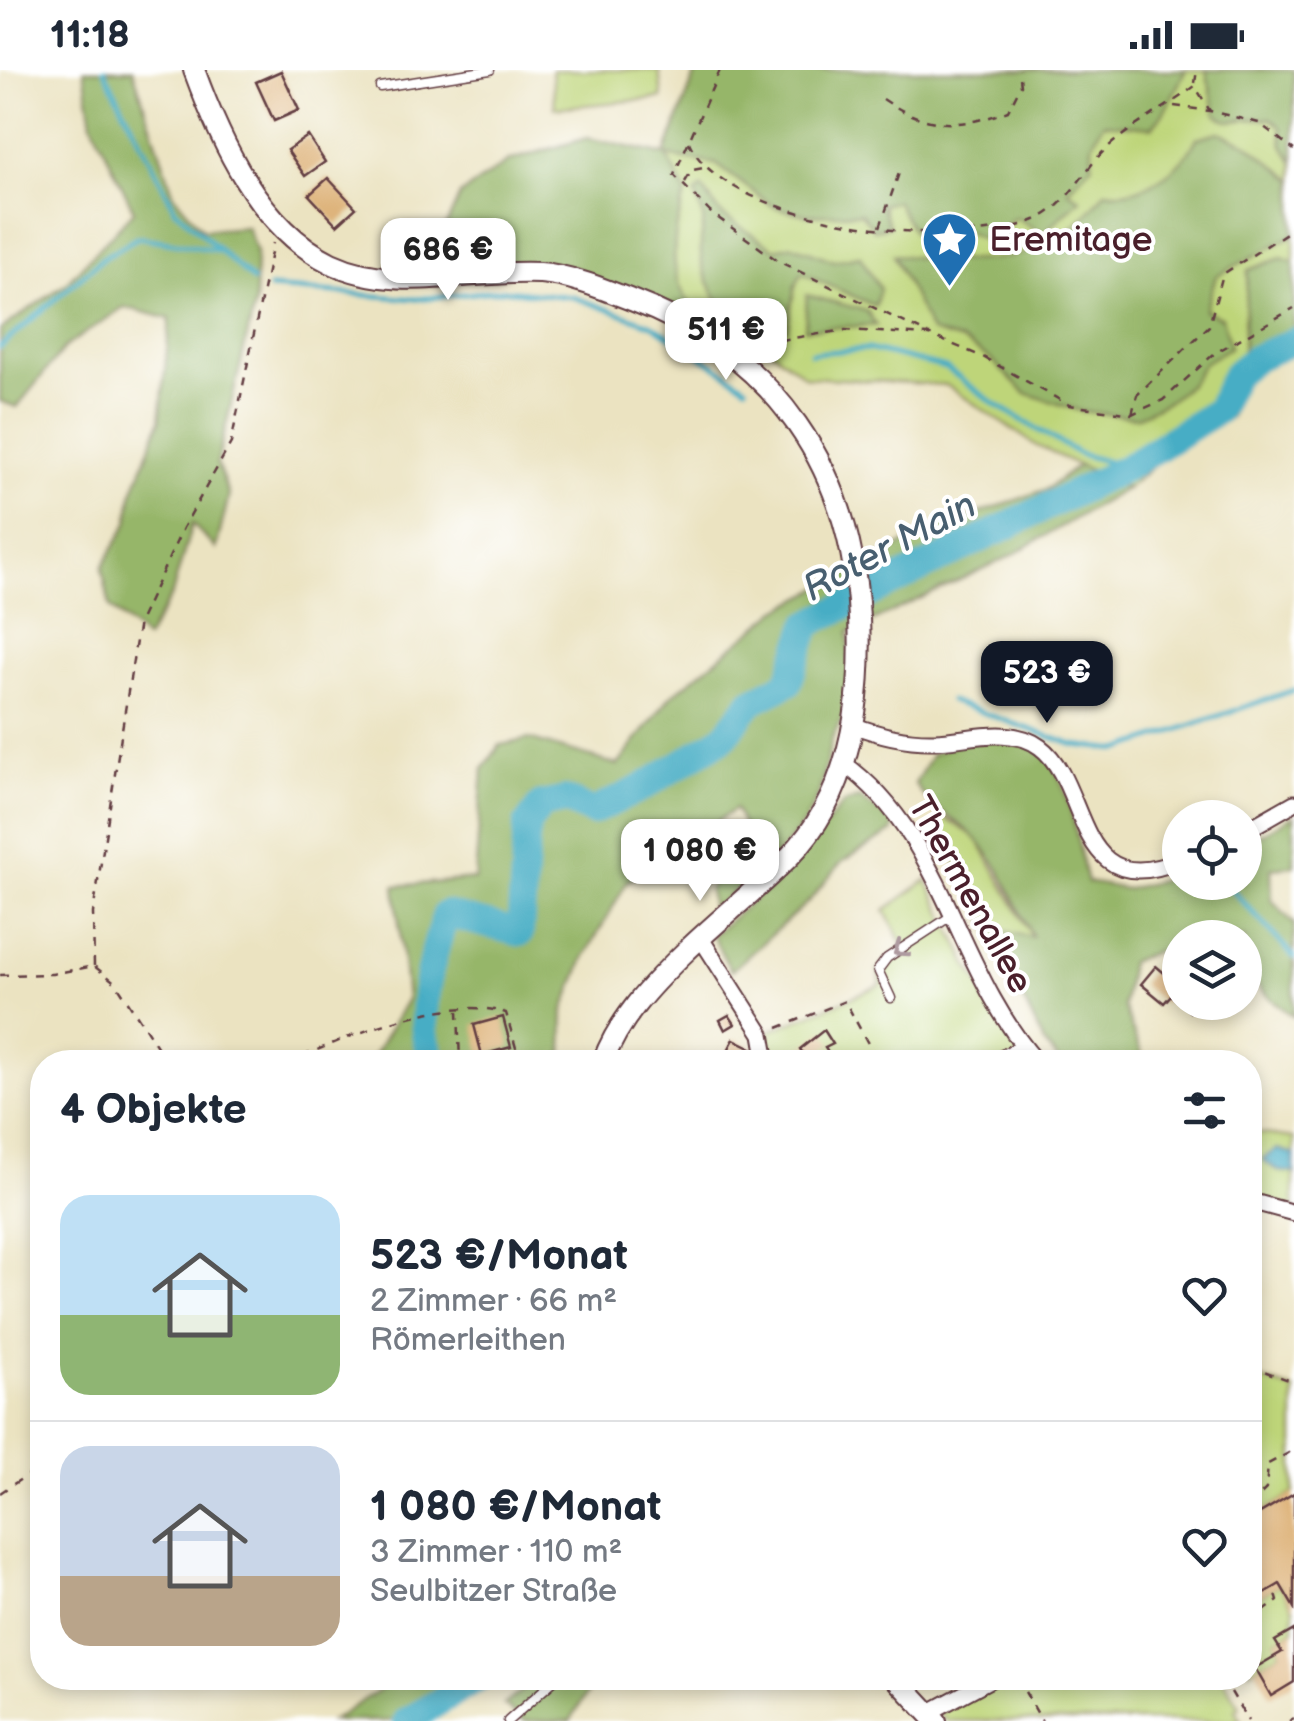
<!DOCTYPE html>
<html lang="de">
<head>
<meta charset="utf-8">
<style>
	:root { --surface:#fff; --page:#f2f2f3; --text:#1f2937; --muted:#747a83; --line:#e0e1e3; --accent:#111827 }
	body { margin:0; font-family:"Balsamiq Sans",sans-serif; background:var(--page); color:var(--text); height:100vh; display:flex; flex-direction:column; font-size:38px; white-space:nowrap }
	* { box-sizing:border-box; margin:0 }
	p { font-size:32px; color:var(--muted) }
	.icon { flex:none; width:55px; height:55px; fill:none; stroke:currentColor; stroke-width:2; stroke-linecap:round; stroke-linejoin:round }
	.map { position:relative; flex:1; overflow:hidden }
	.sheet { position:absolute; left:30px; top:980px; width:1232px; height:640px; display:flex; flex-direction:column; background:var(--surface); border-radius:40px; box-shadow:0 5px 15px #0003 }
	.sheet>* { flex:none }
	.tools { position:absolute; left:1162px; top:730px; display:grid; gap:20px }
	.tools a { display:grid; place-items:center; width:100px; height:100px; border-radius:50%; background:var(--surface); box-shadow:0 5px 15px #0003; font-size:50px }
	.price { position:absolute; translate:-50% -85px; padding:0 22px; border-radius:20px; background:#fff; color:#222; font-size:32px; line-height:65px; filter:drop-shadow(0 2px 5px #0008) }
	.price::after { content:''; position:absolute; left:50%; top:60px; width:30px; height:22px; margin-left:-15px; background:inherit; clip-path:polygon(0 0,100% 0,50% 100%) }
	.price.selected { background:var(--accent); color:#fff }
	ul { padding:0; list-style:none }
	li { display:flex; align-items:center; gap:30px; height:250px; padding:0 30px }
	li+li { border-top:2px solid var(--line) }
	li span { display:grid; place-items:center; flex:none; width:280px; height:200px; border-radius:30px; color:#555 }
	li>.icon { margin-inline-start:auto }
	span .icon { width:120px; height:120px; fill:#fffc; stroke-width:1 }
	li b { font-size:42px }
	h2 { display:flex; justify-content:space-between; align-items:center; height:120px; padding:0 30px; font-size:42px }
	.status { display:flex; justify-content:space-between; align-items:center; height:70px; padding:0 50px; background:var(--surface); direction:ltr }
	.status svg { height:28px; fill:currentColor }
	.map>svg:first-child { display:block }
	.green { fill:#bed579; stroke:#847a52; stroke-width:2.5 }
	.forest { fill:#96b669; stroke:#706a4a; stroke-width:2.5 }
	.water { fill:#46adc5; stroke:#486678; stroke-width:2.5 }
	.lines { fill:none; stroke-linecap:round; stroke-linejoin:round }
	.stream { stroke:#46adc5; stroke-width:5 }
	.river { stroke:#46adc5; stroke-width:28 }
	.building { fill:#deb47b }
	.lane-casing { stroke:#623c42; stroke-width:11 }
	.street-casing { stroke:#623c42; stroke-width:19 }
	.secondary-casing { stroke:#623c42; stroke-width:24 }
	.path { stroke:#623c42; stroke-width:2.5; stroke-dasharray:8 8; stroke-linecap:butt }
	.lane { stroke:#fff; stroke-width:8 }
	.street { stroke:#fff; stroke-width:15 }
	.secondary { stroke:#fff; stroke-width:20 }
	.oneway { stroke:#ae9aa0 }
	.labels { text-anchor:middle; stroke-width:8; stroke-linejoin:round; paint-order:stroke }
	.poi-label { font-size:35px; fill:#4a1f2b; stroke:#fff; text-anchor:start }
	.street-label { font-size:35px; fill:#4a1f2b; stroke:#fff }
	.water-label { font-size:38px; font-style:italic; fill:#485f70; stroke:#fff }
</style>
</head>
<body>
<div class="status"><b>11:18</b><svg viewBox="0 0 49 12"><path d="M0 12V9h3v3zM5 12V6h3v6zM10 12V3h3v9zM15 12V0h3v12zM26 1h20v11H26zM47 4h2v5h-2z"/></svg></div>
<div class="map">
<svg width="1294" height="1651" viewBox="0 0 1294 1651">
	<rect width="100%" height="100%" fill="#fff"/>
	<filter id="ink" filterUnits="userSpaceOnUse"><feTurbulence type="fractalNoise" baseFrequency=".01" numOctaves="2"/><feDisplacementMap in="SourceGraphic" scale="20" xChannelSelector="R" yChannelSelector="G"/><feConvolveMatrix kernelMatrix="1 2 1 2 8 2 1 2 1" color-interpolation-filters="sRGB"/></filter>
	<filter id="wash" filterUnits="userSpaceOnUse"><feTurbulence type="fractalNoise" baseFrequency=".0048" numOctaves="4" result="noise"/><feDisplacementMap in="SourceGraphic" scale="40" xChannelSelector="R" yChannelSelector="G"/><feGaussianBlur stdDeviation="2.25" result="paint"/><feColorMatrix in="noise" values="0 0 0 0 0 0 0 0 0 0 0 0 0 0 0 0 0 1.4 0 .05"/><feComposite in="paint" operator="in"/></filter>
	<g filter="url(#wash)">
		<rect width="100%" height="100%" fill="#ebe3c1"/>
		<!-- green -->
		<g class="green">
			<path d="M552,0H659L662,28L555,38Z"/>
			<path d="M697,0H1294V283L1241,306L1230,347L1159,391L1127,418L1037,376L946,315L806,307L760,272L724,265L667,236L544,200L431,190L460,125L509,91L587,68L665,85Z"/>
			<path d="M936,743L976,767L1033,868L989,858L945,771Z"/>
			<path d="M927,810L969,897L1029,992H767L762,964L881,915L878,900L904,876L885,840Z"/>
			<path d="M1250,1062L1294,1068V1138L1250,1127Z"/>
			<path d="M1250,1306L1294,1320V1423L1250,1449Z"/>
			<path d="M1280,1514L1294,1538V1560L1275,1571L1282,1582L1250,1601V1532Z"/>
			<path d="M993,1608H1223L1240,1637L1235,1640L1241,1651H946L937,1638Z"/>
		</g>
		<!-- forest -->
		<g class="forest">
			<path d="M84,0H133L174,125L203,160L247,157L256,182L255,233L217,394L229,425L216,479L192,454L172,524L146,569L110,537L102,498L128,453L132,425L160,351L170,249L124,237L66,276L17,337L0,331V260L65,214L134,141L92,53Z"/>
			<path d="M697,0H1186C1174,20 1168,41 1152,57L1103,53L1092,74V94L1068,120L1080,129L1043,164L1016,147L1007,154L1009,167L988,172L952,155L914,163L896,131L881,135L889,156L874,160L861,143L806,145L774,137L716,94L667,86L686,123C666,183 667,229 724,265L667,236L544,200L431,190L460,125L509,91L587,68L665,85Z"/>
			<path d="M1206,0H1294V93L1283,75L1281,57L1271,48L1227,51L1216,44Z"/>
			<path d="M1219,62L1246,73L1294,110V165L1216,206L1205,240L1222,248L1230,277L1204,293L1190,314L1170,330L1137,347L1080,341L1025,323L988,287L962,271L931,262L893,185C981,194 1049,201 1105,121C1142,128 1181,100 1197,68Z"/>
			<path d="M702,118L722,145L775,179L793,175L834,191L860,186L880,219L875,236L802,203L795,216L787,259L758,262L730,251C719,231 702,208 701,185C699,153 711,161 695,124Z"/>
			<path d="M1281,188L1294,192V261L1242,287L1248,200Z"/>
			<path d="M807,225L867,241L876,255L805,259Z"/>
			<path d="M1079,395L1127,418L1009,487L849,562L850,632L832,669L819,724L805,752L778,784L712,840L709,820L744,757L735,739L627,812L585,886L564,940L563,992H370L407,929L395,816L475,809L483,699L500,675L529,669L618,695L670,627L778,540L928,461L1047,419Z"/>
			<path d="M970,668C990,669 1023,669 1040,681C1069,701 1078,779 1087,812L1127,819L1180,806V812H1245V774L1294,745V796L1271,798L1272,830L1294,854V947C1260,920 1245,914 1245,868L1219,867L1215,863L1180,868V872L1130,892L1123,936L1145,992H1060L1044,973L989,858L1033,867C1016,835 1003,799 978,771C957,746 936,747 915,714L932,684Z"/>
			<path d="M859,728L893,752V761L842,792L809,831L731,901L712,865L779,808L844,733Z"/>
			<path d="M398,1608H471L431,1651H331Z"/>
			<path d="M537,1608H597L570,1651H524L504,1635Z"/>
		</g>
		<!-- water -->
		<path class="water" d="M1277,1079L1294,1084V1103L1278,1101L1262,1089Z"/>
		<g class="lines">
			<!-- stream -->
			<g class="stream">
				<path d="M104,0L175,139L253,211"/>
				<path d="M270,218L417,229L503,220L573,227L653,255L746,316"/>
				<path d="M0,277L104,187L138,167L217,180"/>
				<path d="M811,283L868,279L946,298L995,334L1079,384L1127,397"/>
				<path d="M950,631L1074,675L1119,680L1294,620"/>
				<path d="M1225,812L1294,887"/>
			</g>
			<!-- river -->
			<g class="river">
				<path d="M435,992C411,957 433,883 446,844L520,863L527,755L541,735L566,730L592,742L642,718L724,667L752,631L788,613L809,554L1127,397L1218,340L1235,304L1255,288L1294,271"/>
				<path d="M407,1651L479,1608"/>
			</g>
		</g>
		<g id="blocks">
			<!-- building -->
			<g class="building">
				<path d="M281,1L299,40L274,51L256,12Z"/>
				<path d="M308,66L325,92L305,106L287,80Z"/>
				<path d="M328,108L356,138L337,155L309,125Z"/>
				<path d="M1156,896L1170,908L1180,902V932H1198L1190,942L1171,925L1164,933L1141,914Z"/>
				<path d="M729,945L735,954L725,960L720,950Z"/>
				<path d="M503,947L511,977L482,985L474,955Z"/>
				<path d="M824,960L833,974L825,978L832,989L808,992L800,979Z"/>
				<path d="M734,969L754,979L747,992L723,990Z"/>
				<path d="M1294,1423V1538L1280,1514L1250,1532V1449Z"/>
				<path d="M1294,1560V1612L1271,1626L1255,1598L1282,1582L1275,1571Z"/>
			</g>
		</g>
	</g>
	<g filter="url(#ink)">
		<use href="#blocks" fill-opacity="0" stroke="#623c42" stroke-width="2.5"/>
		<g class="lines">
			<defs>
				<g id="lane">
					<path d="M380,17L490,0"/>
					<path d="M891,928L878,900L887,888L951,846"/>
					<path d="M991,990L1021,974"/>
					<path d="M508,1651L557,1608"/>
				</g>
				<g id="street">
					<path d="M853,655C879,665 906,672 935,671C968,670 1010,655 1040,677C1090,714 1073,836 1180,790"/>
					<path d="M843,693C945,765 956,902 1037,992"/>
					<path d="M1245,761L1294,733"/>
					<path d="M700,867L762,964L767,992"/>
					<path d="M1250,1131L1294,1143"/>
					<path d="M928,1643L993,1608"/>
				</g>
				<g id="secondary">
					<path d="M194,0C220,71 259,158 331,193C397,224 471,199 540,203C570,205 606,220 634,231C775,285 852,399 859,548C863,632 850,725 789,787C755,821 717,851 683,884C651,915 618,950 603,992"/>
					<path d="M896,1608L936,1651"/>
				</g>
			</defs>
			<!-- lane casing -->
			<use href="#lane" class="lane-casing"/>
			<!-- street casing -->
			<use href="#street" class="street-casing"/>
			<!-- secondary casing -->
			<use href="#secondary" class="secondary-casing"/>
			<!-- path -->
			<g class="path">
				<path d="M720,0L674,105L710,142L778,191L928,264"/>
				<path d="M1195,13L1197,0"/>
				<path d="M883,29C928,59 958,59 1008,41L1021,15L1019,0"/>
				<path d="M1174,36L1210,41"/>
				<path d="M689,72C722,154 960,181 1033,151C1069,137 1082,100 1108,77C1134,54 1168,37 1195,16L1210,41L1259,53L1294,80"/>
				<path d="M685,112L692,100L704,98"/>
				<path d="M880,157L899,103"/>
				<path d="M749,275L845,260L930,265L983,287L1069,335L1132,344L1163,330L1215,283L1294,238"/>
				<path d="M1132,344L1137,325L1209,256L1223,204L1294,158"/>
				<path d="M94,896L93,843L139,552L183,458L231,373L273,173"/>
				<path d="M0,905L52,904L94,896L116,913L167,992"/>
				<path d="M458,941L460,992"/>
				<path d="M778,958L845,931L878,992"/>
				<path d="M288,992C347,968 442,923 506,943L520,992"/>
				<path d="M1250,1296L1294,1312"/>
				<path d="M0,1423L42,1395"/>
				<path d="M1250,1435L1266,1419L1268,1394L1294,1380"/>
				<path d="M1250,1551L1278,1531L1274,1518"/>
				<path d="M1017,1608L1042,1651"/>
				<path d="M1223,1608L1248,1651"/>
				<path d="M1289,1651L1294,1648"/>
			</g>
			<!-- lane -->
			<use href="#lane" class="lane"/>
			<!-- street -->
			<use href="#street" class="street"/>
			<!-- secondary -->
			<use href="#secondary" class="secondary"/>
		</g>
		<!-- one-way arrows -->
		<defs><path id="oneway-chevron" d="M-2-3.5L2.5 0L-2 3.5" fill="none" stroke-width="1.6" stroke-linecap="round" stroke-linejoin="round" transform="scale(2.5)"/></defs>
		<use class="oneway" href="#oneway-chevron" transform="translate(900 880) rotate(145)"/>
	</g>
	<!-- icons -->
	<defs>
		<symbol id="sight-pin" viewBox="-11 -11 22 30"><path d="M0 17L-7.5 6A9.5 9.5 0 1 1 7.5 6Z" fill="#1f6fb2" stroke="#fff"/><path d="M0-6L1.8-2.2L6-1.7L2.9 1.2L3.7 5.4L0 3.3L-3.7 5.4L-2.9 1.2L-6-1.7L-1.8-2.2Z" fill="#fff"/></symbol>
	</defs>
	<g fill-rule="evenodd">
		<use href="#sight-pin" x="918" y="138" width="63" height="86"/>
	</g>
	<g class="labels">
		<!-- poi labels -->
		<g class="poi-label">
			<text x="989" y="181">Eremitage</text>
		</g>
		<!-- street labels -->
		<g class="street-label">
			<text transform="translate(971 824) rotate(61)" y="12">Thermenallee</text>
		</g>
		<!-- water labels -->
		<g class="water-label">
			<text transform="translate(889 476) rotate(-28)" y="13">Roter Main</text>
		</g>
	</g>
</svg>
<div class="tools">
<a><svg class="icon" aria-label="locate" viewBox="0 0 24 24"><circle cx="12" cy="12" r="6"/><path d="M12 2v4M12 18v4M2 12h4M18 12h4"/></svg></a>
<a><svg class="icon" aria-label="layers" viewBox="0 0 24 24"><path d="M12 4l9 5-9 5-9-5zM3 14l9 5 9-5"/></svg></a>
</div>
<b class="price" style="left:448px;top:233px">686 €</b>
<b class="price" style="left:726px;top:313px">511 €</b>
<b class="price selected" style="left:1047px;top:656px">523 €</b>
<b class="price" style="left:700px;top:834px">1 080 €</b>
<section class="sheet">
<h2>4 Objekte<svg class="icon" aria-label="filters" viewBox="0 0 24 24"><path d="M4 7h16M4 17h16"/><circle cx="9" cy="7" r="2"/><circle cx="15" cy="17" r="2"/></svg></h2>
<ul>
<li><span style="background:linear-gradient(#bfe0f5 60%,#8fb573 0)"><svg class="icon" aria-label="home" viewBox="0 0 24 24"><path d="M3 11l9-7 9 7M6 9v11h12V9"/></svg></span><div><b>523 €/Monat</b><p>2 Zimmer · 66 m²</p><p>Römerleithen</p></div><svg class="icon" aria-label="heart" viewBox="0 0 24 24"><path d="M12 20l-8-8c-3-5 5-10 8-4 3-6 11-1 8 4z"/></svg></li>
<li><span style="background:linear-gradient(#c9d6e8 65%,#b9a48a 0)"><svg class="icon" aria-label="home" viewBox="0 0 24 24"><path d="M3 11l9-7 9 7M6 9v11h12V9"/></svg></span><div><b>1 080 €/Monat</b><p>3 Zimmer · 110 m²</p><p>Seulbitzer Straße</p></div><svg class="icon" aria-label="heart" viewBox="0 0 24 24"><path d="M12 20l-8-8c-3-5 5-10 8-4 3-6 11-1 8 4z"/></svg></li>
</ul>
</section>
</div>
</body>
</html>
